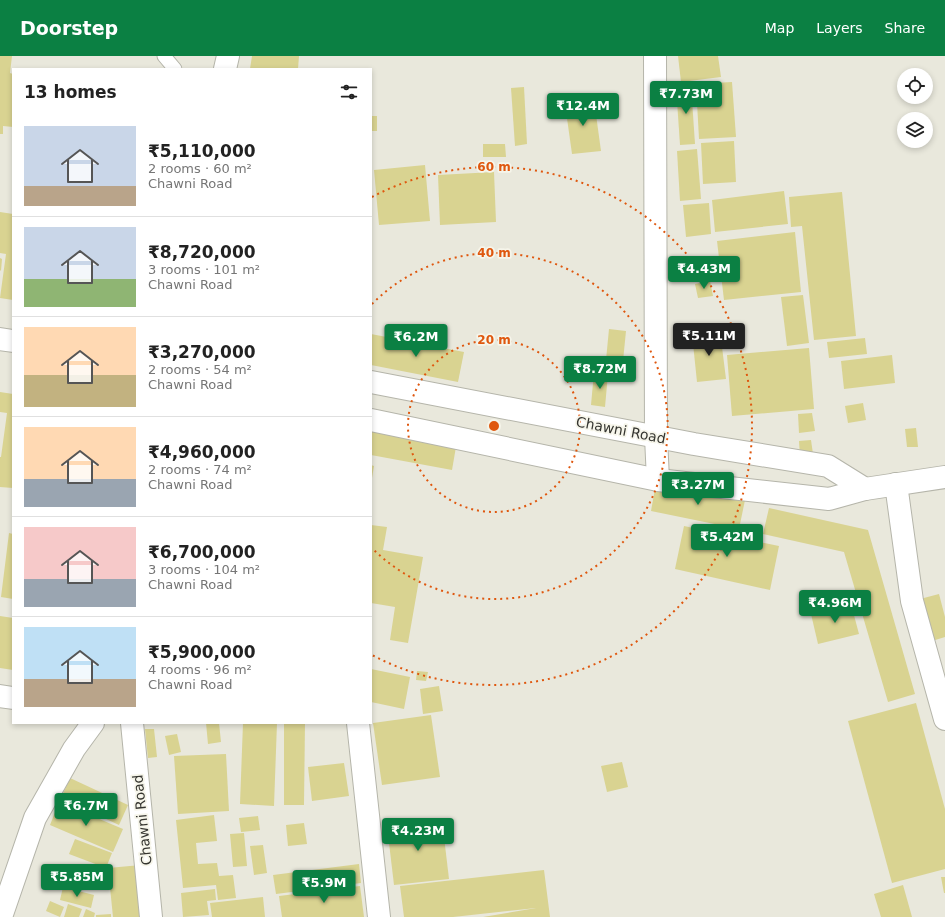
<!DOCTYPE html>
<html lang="en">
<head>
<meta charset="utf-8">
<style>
	:root { --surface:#fff; --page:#f6f6f6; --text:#222; --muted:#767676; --line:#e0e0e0; --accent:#0b8043 }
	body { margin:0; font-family:"DejaVu Sans",sans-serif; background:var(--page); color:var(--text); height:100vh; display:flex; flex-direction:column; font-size:15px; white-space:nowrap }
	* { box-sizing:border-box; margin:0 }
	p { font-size:13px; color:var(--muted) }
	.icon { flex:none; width:22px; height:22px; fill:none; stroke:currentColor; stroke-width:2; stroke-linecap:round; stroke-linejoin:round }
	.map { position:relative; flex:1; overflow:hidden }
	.details { position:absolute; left:12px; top:12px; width:360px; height:656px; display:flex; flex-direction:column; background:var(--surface); border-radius:0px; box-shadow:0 2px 6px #0003 }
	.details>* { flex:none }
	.fabs { position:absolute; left:897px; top:12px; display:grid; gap:8px }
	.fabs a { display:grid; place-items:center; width:36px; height:36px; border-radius:50%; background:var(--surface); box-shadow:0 2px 6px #0003; font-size:20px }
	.price { position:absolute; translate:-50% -34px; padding:0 9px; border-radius:4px; background:var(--accent); color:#fff; font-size:13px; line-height:26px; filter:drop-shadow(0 1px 2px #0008) }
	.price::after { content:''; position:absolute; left:50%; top:24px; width:12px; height:9px; margin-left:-6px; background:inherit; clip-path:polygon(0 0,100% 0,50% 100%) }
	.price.on { background:#222; color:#fff }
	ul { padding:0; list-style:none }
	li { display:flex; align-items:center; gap:12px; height:100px; padding:0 12px }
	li+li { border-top:1px solid var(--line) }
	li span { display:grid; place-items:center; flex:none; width:112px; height:80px; border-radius:0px; color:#555 }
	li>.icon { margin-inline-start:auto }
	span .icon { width:48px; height:48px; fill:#fffc; stroke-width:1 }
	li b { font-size:17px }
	h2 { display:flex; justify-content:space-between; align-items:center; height:48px; padding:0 12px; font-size:17px }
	header { display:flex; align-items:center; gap:24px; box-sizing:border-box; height:56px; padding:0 20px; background:var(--accent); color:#fff }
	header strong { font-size:19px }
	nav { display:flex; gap:22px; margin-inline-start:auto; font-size:14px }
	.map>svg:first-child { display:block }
	.building { fill:#d9d391 }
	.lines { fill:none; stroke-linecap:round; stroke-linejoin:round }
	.service-casing { stroke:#b5b5aa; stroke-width:15 }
	.minor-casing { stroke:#b5b5aa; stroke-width:24 }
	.tertiary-casing { stroke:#b5b5aa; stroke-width:24 }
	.service { stroke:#fff; stroke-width:13 }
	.minor { stroke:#fff; stroke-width:22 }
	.tertiary { stroke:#fff; stroke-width:22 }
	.ring { fill:none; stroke:#df570e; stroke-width:2; stroke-dasharray:2 4 }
	.labels { text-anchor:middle; stroke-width:3.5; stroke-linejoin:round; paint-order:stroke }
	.street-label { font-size:14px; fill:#353530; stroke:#f6f5ea }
	.centre { fill:#df570e; stroke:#f6f5ea; stroke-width:2 }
	.ring-label { font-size:12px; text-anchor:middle; font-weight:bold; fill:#df570e; stroke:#f6f5ea; stroke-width:3.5; stroke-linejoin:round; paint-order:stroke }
</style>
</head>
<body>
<header>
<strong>Doorstep</strong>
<nav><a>Map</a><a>Layers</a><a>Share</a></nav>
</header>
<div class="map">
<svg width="945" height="861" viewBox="0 0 945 861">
	<rect width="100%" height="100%" fill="#e9e8dc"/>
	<!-- building -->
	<g class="building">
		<path d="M0,0H12L10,17L13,18V71L3,70V78H0Z"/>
		<path d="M252,0H299L298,13H250Z"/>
		<path d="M678,0H718L721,21L681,26Z"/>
		<path d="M732,26L736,81L699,83L696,28Z"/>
		<path d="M691,29L695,88L680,89L676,30Z"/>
		<path d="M524,31L527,88L515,90L511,32Z"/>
		<path d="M594,44L601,95L572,98L565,48Z"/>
		<rect x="371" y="60" width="6" height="15"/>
		<path d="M734,85L736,126L703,128L701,87Z"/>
		<path d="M483,88H505L506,101H483Z"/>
		<path d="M697,93L701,143L680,145L677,95Z"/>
		<path d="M425,109L430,165L379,169L374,114Z"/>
		<path d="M494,116L496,166L440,169L438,119Z"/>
		<path d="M784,135L788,168L715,176L712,144Z"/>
		<path d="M842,136L856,280L814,284L802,170L791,171L789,141Z"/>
		<path d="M709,147L711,178L686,181L683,149Z"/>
		<path d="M0,156L13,158V244L0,242L6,198L0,197Z"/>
		<path d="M795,176L801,236L724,244L717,185Z"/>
		<path d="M0,202L2,203L1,215L0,214Z"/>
		<path d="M710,225L713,240L698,242L695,228Z"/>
		<path d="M803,239L809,287L787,290L781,241Z"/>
		<path d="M609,273L626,275L623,305L606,304Z"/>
		<path d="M720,275L726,323L697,326L692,278Z"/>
		<path d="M371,278L464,296L458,326L371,309Z"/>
		<path d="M865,282L867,298L829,302L827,286Z"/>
		<path d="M809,292L814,353L732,360L727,299Z"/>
		<path d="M892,299L895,327L844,333L841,305Z"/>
		<path d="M594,316L608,318L605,351L591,349Z"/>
		<path d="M0,336L13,338V432L0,431V401H1L7,357L0,356Z"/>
		<path d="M863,347L866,364L848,367L845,350Z"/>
		<path d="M812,357L815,375L799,377L798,358Z"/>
		<path d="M371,369L457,385L452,414L371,399Z"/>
		<path d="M916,372L918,391H907L905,373Z"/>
		<path d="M811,384L813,398L800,400L799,385Z"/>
		<path d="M371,409L374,410L372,422H371Z"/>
		<path d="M656,427L745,444L739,473L651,455Z"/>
		<path d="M769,452L868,474L915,638L888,646L844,496L763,478Z"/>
		<path d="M371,469L387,471L383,494L423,501L408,587L390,584L395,551L371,547Z"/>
		<path d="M684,470L779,490L770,534L675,513Z"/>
		<path d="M9,477L13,478V543L1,541Z"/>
		<path d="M939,538L945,561V581L932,585L920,543Z"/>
		<path d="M851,548L859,578L818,588L811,558Z"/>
		<path d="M0,560L13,562V614L0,612Z"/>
		<path d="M371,613L410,621L404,653L371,646Z"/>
		<path d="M417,615L428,616L426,625L416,624Z"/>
		<path d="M439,630L443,655L423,658L420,633Z"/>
		<path d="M916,647L945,753V813L892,827L848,665Z"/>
		<path d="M431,659L440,721L382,729L373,667Z"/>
		<path d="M206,667H219L221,686L208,688Z"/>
		<path d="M243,667H277L274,750L240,748Z"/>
		<path d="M284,667H305L304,749H284Z"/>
		<path d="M145,673H154L157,701L148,702Z"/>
		<path d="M177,678L181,696L169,699L165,680Z"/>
		<path d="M226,698L229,755L178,758L174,700Z"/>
		<path d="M622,706L628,731L607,736L601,710Z"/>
		<path d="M344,707L349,740L312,745L308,711Z"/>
		<path d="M70,722L128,749L119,769L61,742Z"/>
		<path d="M59,746L123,773L113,796L50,769Z"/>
		<path d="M214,759L217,785L196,787L198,808L217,807L219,820L233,819L236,842L218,844L216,829L183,832L176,764Z"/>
		<path d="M258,760L260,774L241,776L239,762Z"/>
		<path d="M442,764L449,823L394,829L387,770Z"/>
		<path d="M304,767L307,788L288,790L286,769Z"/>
		<path d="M244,777L247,810L233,811L230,778Z"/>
		<path d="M75,783L112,797L106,812L69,798Z"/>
		<path d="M263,789L267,817L254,819L250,790Z"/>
		<path d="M359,808L361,827L276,838L273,819Z"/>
		<path d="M141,809L146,861H113L108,812Z"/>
		<path d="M544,814L550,861H483L536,852L453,861H404L400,830Z"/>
		<path d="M941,821H945V837H944Z"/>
		<path d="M903,829L912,861H881L874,838Z"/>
		<path d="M360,830L364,861H282L279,840Z"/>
		<path d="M63,831L94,839L91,852L60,844Z"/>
		<path d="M215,833L216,844L207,845L209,859L183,861L181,837Z"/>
		<path d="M263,841L265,861H212L210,847Z"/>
		<path d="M50,845L64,851L60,861L46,855Z"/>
		<path d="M68,848L82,853L79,861H64Z"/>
		<path d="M86,853L95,857L94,861H83Z"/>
		<path d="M111,858V861H96V859Z"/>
	</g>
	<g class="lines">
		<defs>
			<path id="service" d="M164,0L175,13"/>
			<g id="minor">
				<path d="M655,0L656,381L658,424"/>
				<path d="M225,13L228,0"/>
				<path d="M896,428L912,545L945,663"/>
				<path d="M0,640L13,642"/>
				<path d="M358,667L379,861"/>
				<path d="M1,861L35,762L74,693L93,667"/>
			</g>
			<g id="tertiary">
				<path d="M0,283L13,285"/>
				<path d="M371,326L694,388L828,410L865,433"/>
				<path d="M371,364L658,424L829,443L865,433L945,421"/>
				<path d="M132,667L151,861"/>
			</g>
		</defs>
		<!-- service casing -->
		<use href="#service" class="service-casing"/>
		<!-- minor casing -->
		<use href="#minor" class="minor-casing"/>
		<!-- tertiary casing -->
		<use href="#tertiary" class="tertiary-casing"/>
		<!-- service -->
		<use href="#service" class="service"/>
		<!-- minor -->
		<use href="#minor" class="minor"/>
		<!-- tertiary -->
		<use href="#tertiary" class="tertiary"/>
	</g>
	<!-- distance rings -->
	<g class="ring">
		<circle cx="494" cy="370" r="86"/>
		<path d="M372 248A173 173 0 1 1 372 492"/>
		<path d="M372 141A259 259 0 1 1 372 599"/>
	</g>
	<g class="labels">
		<!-- street labels -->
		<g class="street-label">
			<text transform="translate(621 374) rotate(11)" y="5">Chawni Road</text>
			<text transform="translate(142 764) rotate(-96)" y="5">Chawni Road</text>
		</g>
	</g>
	<circle cx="494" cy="370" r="6" class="centre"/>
	<g class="ring-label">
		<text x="494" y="115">60 m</text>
		<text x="494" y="201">40 m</text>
		<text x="494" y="288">20 m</text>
	</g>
</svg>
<div class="fabs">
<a><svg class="icon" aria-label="locate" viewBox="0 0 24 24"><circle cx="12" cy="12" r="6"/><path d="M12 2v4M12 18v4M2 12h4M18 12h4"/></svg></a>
<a><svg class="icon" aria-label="layers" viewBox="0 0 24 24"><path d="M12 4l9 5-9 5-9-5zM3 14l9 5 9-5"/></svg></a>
</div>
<b class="price" style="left:686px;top:59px">₹7.73M</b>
<b class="price" style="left:583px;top:71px">₹12.4M</b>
<b class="price" style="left:704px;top:234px">₹4.43M</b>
<b class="price on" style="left:709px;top:301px">₹5.11M</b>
<b class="price" style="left:416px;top:302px">₹6.2M</b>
<b class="price" style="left:600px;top:334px">₹8.72M</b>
<b class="price" style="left:698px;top:450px">₹3.27M</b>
<b class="price" style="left:727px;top:502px">₹5.42M</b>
<b class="price" style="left:835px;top:568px">₹4.96M</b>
<b class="price" style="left:86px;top:771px">₹6.7M</b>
<b class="price" style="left:418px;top:796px">₹4.23M</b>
<b class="price" style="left:77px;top:842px">₹5.85M</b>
<b class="price" style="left:324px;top:848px">₹5.9M</b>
<section class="details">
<h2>13 homes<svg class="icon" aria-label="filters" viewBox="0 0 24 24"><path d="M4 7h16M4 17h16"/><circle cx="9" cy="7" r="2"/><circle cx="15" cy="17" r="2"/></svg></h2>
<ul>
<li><span style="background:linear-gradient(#c9d6e8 75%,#b9a48a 0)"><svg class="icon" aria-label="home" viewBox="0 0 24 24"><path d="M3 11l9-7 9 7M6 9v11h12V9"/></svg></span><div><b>₹5,110,000</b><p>2 rooms · 60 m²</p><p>Chawni Road</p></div></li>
<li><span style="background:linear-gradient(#c9d6e8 65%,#8fb573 0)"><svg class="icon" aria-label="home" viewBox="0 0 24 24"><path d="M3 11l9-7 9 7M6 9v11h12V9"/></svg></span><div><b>₹8,720,000</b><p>3 rooms · 101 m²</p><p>Chawni Road</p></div></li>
<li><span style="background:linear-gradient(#ffd9b3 60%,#c2b280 0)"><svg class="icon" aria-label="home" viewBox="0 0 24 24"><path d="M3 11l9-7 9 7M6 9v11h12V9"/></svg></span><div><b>₹3,270,000</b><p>2 rooms · 54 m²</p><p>Chawni Road</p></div></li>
<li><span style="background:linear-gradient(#ffd9b3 65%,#9aa5b1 0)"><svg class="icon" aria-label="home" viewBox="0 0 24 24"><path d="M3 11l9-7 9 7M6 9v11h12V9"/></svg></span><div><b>₹4,960,000</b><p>2 rooms · 74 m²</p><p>Chawni Road</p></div></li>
<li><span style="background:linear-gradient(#f6c9c9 65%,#9aa5b1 0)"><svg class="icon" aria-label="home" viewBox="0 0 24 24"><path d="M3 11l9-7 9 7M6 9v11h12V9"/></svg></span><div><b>₹6,700,000</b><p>3 rooms · 104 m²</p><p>Chawni Road</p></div></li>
<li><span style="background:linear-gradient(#bfe0f5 65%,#b9a48a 0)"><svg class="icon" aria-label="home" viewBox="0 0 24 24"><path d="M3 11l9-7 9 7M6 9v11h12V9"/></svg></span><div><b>₹5,900,000</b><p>4 rooms · 96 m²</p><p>Chawni Road</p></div></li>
</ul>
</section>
</div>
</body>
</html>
